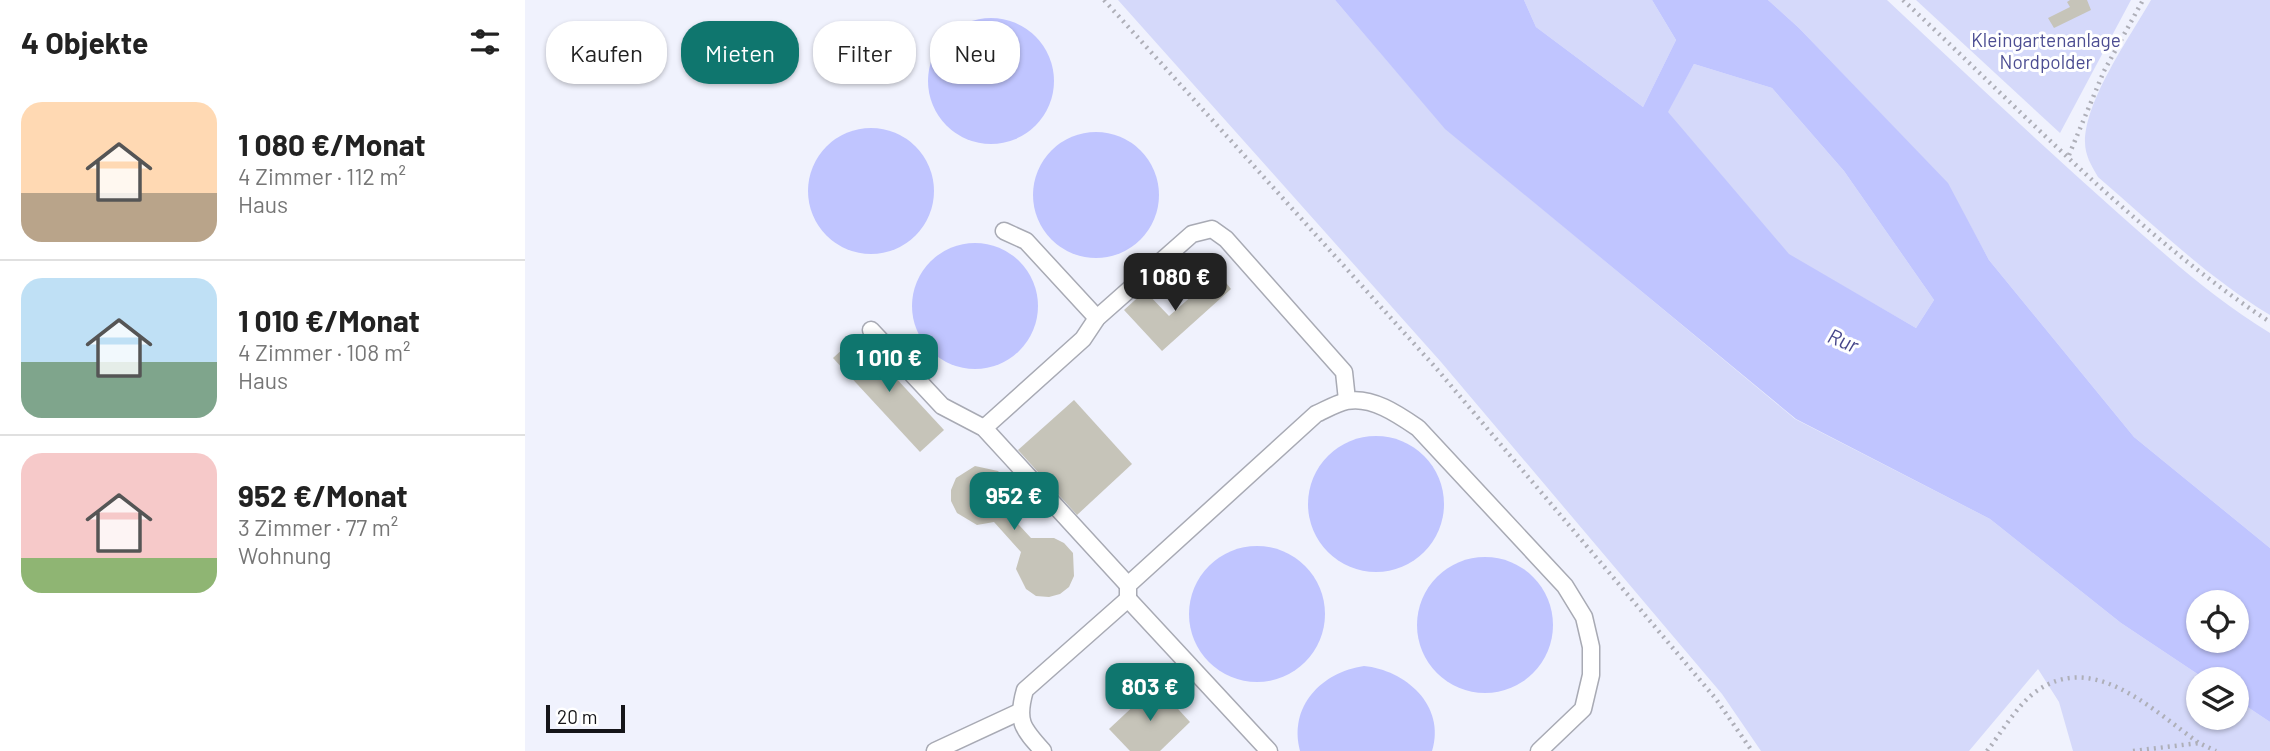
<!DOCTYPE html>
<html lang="de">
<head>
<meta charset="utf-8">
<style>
	:root { --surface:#fff; --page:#f6f6f6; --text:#222; --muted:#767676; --line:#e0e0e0; --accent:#0f766e }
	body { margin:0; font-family:Barlow,sans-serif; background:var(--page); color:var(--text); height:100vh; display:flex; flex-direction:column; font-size:26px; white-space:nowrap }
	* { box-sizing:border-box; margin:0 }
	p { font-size:23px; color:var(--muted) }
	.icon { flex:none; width:38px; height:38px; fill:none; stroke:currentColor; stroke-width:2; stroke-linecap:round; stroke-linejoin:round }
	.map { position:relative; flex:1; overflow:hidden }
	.details { display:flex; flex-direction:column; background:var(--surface); width:525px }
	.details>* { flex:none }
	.top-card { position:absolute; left:21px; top:21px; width:665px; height:63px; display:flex; gap:14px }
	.controls { position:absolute; left:1661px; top:590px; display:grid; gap:14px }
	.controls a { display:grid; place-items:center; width:63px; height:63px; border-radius:50%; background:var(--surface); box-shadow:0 2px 5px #0004; font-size:35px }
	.scale { position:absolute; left:21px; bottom:18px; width:79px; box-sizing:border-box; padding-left:7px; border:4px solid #151519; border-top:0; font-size:19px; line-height:24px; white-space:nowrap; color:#151519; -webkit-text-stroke:5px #fff; paint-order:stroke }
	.price { position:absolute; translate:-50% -60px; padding:0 16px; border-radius:14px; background:var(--accent); color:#fff; font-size:23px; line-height:46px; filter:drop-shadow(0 2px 4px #0008) }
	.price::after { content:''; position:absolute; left:50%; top:42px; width:21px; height:16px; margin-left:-10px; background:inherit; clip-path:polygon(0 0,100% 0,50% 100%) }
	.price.on { background:#222; color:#fff }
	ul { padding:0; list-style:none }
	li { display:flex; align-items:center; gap:21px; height:175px; padding:0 21px }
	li+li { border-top:2px solid var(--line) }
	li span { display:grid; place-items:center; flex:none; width:196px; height:140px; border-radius:21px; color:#555 }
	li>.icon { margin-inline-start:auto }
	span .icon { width:84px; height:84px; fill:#fffc; stroke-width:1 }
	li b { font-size:30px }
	h2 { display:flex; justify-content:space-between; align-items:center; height:84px; padding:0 21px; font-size:30px }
	.chip { padding:0 24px; border-radius:28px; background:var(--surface); box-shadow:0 2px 5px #0004; font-size:24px; line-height:63px }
	.chip.on { background:var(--accent); color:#fff }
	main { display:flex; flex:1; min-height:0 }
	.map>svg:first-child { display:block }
	.green { fill:#d5d9fa }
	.water { fill:#c0c5ff; fill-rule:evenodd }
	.building { fill:#c6c4b9 }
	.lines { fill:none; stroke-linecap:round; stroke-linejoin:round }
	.service-casing { stroke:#a8aab4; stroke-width:19 }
	.path { stroke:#aeafb8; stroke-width:4.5; stroke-dasharray:2 5; stroke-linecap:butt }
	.service { stroke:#fff; stroke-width:16 }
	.labels { text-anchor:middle; stroke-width:6; stroke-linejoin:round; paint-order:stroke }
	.park-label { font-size:19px; fill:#4c4d92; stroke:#fff }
	.water-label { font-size:21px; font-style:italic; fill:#47478b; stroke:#fff }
</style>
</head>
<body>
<main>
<section class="details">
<h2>4 Objekte<svg class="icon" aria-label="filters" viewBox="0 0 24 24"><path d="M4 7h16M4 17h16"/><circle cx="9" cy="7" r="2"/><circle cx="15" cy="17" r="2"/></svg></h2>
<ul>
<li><span style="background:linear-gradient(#ffd9b3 65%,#b9a48a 0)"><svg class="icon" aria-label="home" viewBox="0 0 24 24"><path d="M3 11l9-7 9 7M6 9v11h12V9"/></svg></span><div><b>1 080 €/Monat</b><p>4 Zimmer · 112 m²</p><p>Haus</p></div></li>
<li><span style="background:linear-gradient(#bfe0f5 60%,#7fa58c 0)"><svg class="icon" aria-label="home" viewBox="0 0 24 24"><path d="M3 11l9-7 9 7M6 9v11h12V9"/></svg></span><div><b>1 010 €/Monat</b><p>4 Zimmer · 108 m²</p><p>Haus</p></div></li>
<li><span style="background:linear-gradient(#f6c9c9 75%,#8fb573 0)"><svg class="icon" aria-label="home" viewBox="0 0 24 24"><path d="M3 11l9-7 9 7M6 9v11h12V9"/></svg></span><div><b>952 €/Monat</b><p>3 Zimmer · 77 m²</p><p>Wohnung</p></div></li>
</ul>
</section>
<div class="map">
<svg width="1745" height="751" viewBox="0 0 1745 751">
	<rect width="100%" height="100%" fill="#f0f2fd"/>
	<!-- green -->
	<g class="green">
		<path d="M593,0H810L920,128L1270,419L1465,519L1596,623L1680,679H1673V718H1712V700L1745,722V751H1548L1534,702L1513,669L1444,751H1236L1197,694L916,362Z"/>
		<path d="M999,0H1127L1151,40L1118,107L1011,27Z"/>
		<path d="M1243,0H1362C1439,72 1515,144 1594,214C1643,257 1689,299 1745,333V548L1609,437L1464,260L1422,183L1274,28Z"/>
		<path d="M1391,0H1606L1535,133Z"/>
		<path d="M1626,0H1745V315C1682,277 1629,225 1573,177C1566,165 1560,155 1560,142C1560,100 1605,37 1626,0Z"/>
		<path d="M1169,64L1247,88L1319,171L1409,300L1391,328L1264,255L1142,112Z"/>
	</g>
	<!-- water -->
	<g class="water">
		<path d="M810,0H999L1011,27L1118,107L1151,40L1127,0H1243L1274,28L1423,183L1464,260L1609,437L1745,548V722L1712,700V679H1680L1596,623L1465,519L1271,419L920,129ZM1169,64L1247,88L1319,171L1409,300L1391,328L1264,254L1143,112ZM1673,602H1712V640H1673Z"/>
		<circle cx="466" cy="81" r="63"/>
		<circle cx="346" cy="191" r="63"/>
		<circle cx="571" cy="195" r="63"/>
		<circle cx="450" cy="306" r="63"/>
		<circle cx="851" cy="504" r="68"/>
		<circle cx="732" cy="614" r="68"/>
		<circle cx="960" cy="625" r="68"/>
		<path d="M839,666C880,670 921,705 907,751H775C763,706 797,672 839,666Z"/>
	</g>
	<!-- building -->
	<g class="building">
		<path d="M1545,0H1562L1566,10L1529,28L1523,18L1545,7L1542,2Z"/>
		<path d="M693,273L706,289L637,351L599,310L620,291L644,316Z"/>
		<path d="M332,336L419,430L395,452L308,358Z"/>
		<path d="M549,400L607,464L552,515L493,450Z"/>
		<path d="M450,466L473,471L482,481L485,491L481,511L506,538H529L539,543L548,553L549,576L544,587L535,594L524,597L511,596L501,589L491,569L496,552L469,522L452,525L432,513L426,501V490L431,478Z"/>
		<path d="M631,685L665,722L635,751H605L584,729Z"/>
	</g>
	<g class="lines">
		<defs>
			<g id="service">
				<path d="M479,231L501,241L572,318"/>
				<path d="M346,330L417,406L459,428L603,585"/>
				<path d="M459,428L558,339L572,318L667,234L687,229L701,239L819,372L822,400"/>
				<path d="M603,599V585L791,414C800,410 812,403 822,401C847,396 874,415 893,428L1040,586L1059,617L1066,647V675L1058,709L1014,751"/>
				<path d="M410,751L494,712"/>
				<path d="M518,751C497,728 491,721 500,690L603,599L744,751"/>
			</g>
		</defs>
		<!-- service casing -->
		<use href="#service" class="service-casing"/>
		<!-- path -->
		<g class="path">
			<path d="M579,0L911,368L1191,699L1227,751"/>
			<path d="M1378,0C1495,109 1612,235 1745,322"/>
			<path d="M1544,155L1579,71L1618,0"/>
			<path d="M1462,751C1476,733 1491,707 1509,693C1567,649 1626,709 1674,743"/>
			<path d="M1608,751L1674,743L1691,751"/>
		</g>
		<!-- service -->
		<use href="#service" class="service"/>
	</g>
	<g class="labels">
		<!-- park labels -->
		<g class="park-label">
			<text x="1521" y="47">Kleingartenanlage<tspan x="1521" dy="22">Nordpolder</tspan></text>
		</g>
		<!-- water labels -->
		<g class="water-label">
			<text transform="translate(1318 341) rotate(23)" y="7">Rur</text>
		</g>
	</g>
</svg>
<div class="controls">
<a><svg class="icon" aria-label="locate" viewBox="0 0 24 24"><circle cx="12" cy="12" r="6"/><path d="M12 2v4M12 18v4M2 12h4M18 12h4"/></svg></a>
<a><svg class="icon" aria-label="layers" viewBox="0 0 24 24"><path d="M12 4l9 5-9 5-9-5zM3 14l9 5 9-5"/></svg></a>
</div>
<div class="scale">20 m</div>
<b class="price on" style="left:650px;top:313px">1 080 €</b>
<b class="price" style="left:364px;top:394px">1 010 €</b>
<b class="price" style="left:489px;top:532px">952 €</b>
<b class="price" style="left:625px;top:723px">803 €</b>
<div class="top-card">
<a class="chip">Kaufen</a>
<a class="chip on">Mieten</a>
<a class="chip">Filter</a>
<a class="chip">Neu</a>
</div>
</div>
</main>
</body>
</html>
